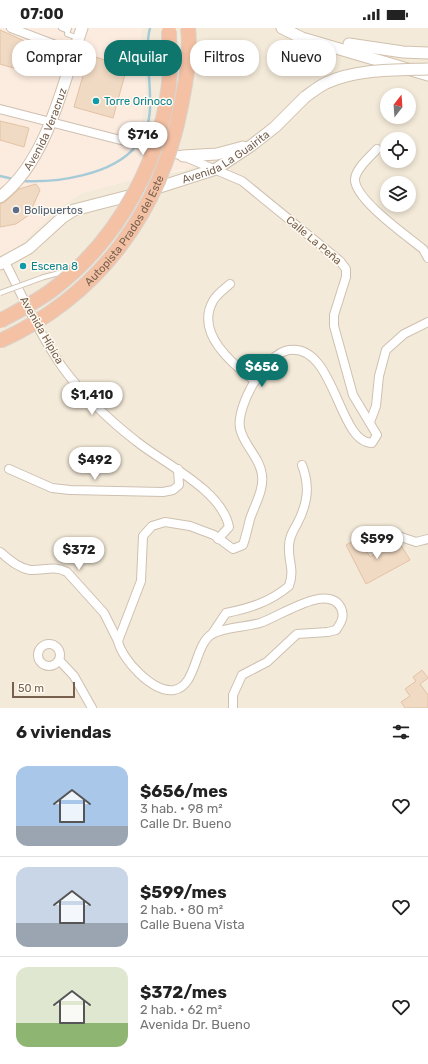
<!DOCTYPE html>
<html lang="es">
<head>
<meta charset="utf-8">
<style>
	:root { --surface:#fff; --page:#f2f2f2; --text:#222; --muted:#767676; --line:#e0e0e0; --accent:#0f766e }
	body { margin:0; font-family:Rubik,sans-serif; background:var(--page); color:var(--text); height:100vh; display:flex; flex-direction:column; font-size:15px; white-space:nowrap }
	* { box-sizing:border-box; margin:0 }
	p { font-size:13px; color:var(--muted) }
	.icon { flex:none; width:22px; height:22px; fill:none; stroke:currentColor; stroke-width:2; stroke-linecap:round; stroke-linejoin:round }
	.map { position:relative; height:680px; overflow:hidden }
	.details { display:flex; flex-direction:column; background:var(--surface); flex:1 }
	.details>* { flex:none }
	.top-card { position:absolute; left:12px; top:12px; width:404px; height:36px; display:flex; gap:8px }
	.needle { width:26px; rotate:17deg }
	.controls { position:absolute; left:380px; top:60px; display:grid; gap:8px }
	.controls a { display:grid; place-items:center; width:36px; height:36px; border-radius:50%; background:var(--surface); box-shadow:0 2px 6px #0003; font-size:20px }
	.scale { position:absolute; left:12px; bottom:10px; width:63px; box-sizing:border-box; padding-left:4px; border:2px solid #77614e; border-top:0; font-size:11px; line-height:14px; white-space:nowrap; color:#77614e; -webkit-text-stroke:3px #fffbf2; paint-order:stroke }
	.price { position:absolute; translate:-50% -34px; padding:0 9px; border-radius:14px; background:#fff; color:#222; font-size:13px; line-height:26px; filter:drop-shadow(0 1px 2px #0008) }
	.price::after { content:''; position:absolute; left:50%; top:24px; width:12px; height:9px; margin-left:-6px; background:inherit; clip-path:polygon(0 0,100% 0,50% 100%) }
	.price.current { background:var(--accent); color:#fff }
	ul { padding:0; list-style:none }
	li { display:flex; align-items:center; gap:12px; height:100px; padding:0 16px }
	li+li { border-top:1px solid var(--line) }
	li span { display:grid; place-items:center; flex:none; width:112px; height:80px; border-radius:12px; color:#555 }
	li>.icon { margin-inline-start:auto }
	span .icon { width:48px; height:48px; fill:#fffc; stroke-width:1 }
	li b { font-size:17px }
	h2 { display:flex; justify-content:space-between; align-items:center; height:48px; padding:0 16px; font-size:17px }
	.pill { padding:0 14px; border-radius:16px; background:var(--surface); box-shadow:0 2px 6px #0003; font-size:14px; line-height:36px }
	.pill.current { background:var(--accent); color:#fff }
	.status { display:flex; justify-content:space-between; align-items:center; height:28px; padding:0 20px; background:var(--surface); direction:ltr }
	.status svg { height:11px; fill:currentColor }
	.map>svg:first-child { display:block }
	.residential { fill:#f4ead9; fill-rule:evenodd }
	.commercial { fill:#fcebdf }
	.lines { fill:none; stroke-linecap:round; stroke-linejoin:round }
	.stream { stroke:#a6cbd8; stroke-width:2.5 }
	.building { fill:#f1dac3; stroke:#e3c2a4 }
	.lane-casing { stroke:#cec0b0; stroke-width:6 }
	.street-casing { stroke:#cec0b0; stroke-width:10 }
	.secondary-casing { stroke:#d1c1ae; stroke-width:13 }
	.lane { stroke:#fff; stroke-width:4 }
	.street { stroke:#fff; stroke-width:8 }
	.secondary { stroke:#fff; stroke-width:11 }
	.lane-bridge-casing { stroke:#cec0b0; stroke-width:6; stroke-linecap:butt }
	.secondary-bridge-casing { stroke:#d1c1ae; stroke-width:13; stroke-linecap:butt }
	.highway-bridge-casing { stroke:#d9d3cd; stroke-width:16; stroke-linecap:butt }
	.lane-bridge { stroke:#fff; stroke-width:4 }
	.secondary-bridge { stroke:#fff; stroke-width:11 }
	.highway-bridge { stroke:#f4c1a4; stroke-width:14 }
	.culture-dot { fill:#0f9aa8; stroke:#fffbf2; stroke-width:1.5 }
	.service-dot { fill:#5c6f8a; stroke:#fffbf2; stroke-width:1.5 }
	.labels { text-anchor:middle; stroke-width:3; stroke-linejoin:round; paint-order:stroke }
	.culture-label { font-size:11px; fill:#0d838f; stroke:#fffbf2; text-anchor:start }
	.street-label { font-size:11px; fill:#77614e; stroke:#fffbf2 }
	.service-label { font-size:11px; fill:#4e5e75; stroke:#fffbf2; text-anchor:start }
</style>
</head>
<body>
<div class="status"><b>07:00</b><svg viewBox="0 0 49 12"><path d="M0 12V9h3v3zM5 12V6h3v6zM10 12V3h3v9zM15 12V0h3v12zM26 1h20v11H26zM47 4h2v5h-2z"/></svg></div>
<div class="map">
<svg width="428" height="680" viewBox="0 0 428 680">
	<rect width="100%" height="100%" fill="#fcf7eb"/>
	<!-- residential -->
	<path class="residential" d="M142,0H428V680H0V227L12,222L23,214L59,180L82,165L128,153L186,142L138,115L146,64L141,8ZM387,67H409V89H387ZM387,111H409V133H387ZM387,155H409V177H387Z"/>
	<!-- commercial -->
	<path class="commercial" d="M0,0H142L141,8L146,64L138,115L200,138L128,153L82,165L59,180L23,214L12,222L0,227Z"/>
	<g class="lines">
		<!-- stream -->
		<g class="stream">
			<path d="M139,114C162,87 141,34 150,0"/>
			<path d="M0,148L13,151"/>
			<path d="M22,153C56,155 113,147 136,118"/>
		</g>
	</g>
	<!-- building -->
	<g class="building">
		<path d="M0,2L29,15L20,42L0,36Z"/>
		<path d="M89,27L127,39L113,90L74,79Z"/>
		<path d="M0,93L29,100L24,119L0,112Z"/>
		<path d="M36,156L40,162L29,187L16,196L0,199V176L5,174L19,161Z"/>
		<path d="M359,510L370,529L397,513L399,514L410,532L366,556L346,517Z"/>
		<path d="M422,642L428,650L420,656L428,667V680H405L401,674L410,668L405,661L416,653L413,649Z"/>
	</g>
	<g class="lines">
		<defs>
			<g id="lane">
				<path d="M61,0L68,3"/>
				<path d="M69,0L67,6L78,10"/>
				<path d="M44,249L67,243"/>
			</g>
			<g id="street">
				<path d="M11,0L74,24"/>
				<path d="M0,81L183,128L242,153L340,233L346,241V249L334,287V298L353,367L377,407L372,415C338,415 335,315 289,322C266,325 236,378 240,400C243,417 260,429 262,447C264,462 255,476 250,491C248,499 246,508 243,517L233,521L214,507L190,498L165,494L152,498L143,508L141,553L118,613C122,632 153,665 174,662C197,658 194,617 212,606C225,599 246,599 260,595C279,589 328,554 341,580C345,588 341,595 336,602L328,604L297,606L267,634L242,647L233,667V680"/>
				<path d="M377,121C370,129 356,140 355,151C354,171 407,208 423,221L428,230"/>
				<path d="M5,234C23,270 40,307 63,340C83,367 109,392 136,413C163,435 222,462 229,499L218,511"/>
				<path d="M230,256C224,261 216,267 213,273C195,305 232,336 255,353"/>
				<path d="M370,394L376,378L379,348L386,322L404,306L428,294"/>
				<path d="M9,441L52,460L70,462L163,464L173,462L179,457L178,441"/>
				<path d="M398,508L416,514L428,511"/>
				<path d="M0,524C9,531 18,540 30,542C43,543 54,537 67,544L104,585L118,613"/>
				<path d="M212,606L226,585C250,580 270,574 289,558C295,540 288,535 289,518C289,509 293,503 297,496C308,475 310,458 302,437"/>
				<circle cx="49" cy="627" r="11"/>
				<path d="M59,632L74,648L92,680"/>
			</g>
			<g id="secondary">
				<path d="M282,0L302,10L428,47"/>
				<path d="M349,16L403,24L428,25"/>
				<path d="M183,128L217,126L243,119"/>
				<path id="s1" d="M0,169C48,132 63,55 82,0"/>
				<path id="s2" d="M0,236L29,220L63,189L74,182L144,164L216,141L252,117L275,99L305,69"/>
			</g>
		</defs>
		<!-- lane casing -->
		<use href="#lane" class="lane-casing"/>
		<!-- street casing -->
		<use href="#street" class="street-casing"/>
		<!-- secondary casing -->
		<use href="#secondary" class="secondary-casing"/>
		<!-- lane -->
		<use href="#lane" class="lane"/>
		<!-- street -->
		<use href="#street" class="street"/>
		<!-- secondary -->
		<use href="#secondary" class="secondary"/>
		<defs>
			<path id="lane-bridge" d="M0,265L44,249"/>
			<path id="secondary-bridge" d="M305,69C312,64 318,59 326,55C356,41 395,42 428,41"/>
			<g id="highway-bridge">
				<path d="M0,293C18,283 36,274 52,262C120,211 165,127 170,43C171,30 169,16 169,3"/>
				<path id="s3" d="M0,313C99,268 161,183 181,78C186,53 191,26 188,0"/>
			</g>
		</defs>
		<!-- lane-bridge casing -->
		<use href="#lane-bridge" class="lane-bridge-casing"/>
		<!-- secondary-bridge casing -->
		<use href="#secondary-bridge" class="secondary-bridge-casing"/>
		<!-- highway-bridge casing -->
		<use href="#highway-bridge" class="highway-bridge-casing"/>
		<!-- lane-bridge -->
		<use href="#lane-bridge" class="lane-bridge"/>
		<!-- secondary-bridge -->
		<use href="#secondary-bridge" class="secondary-bridge"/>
		<!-- highway-bridge -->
		<use href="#highway-bridge" class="highway-bridge"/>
	</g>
	<!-- markers -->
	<g class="culture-dot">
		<circle cx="96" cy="73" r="4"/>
		<circle cx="23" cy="238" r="4"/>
	</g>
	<circle class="service-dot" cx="16" cy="182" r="4"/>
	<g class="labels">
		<!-- culture labels -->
		<g class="culture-label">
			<text x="104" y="77">Torre Orinoco</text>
			<text x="31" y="242">Escena 8</text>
		</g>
		<!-- street labels -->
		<g class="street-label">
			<text dy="4" stroke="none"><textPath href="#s1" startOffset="83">Avenida Veracruz</textPath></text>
			<text dy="4" stroke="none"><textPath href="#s2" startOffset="254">Avenida La Guairita</textPath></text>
			<text dy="4" stroke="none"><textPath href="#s3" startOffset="170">Autopista Prados del Este</textPath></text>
			<text transform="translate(314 212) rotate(40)" y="4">Calle La Peña</text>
			<text transform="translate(42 302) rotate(60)" y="4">Avenida Hípica</text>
		</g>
		<!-- service labels -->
		<g class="service-label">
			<text x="24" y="186">Bolipuertos</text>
		</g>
	</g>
</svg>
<div class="controls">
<a><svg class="needle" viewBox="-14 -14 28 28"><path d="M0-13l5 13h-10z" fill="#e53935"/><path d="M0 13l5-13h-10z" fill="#767676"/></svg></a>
<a><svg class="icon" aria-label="locate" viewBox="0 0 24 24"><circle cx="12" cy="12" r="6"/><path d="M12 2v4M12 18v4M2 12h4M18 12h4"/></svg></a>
<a><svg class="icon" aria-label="layers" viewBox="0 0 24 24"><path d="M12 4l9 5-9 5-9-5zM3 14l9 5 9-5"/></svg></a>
</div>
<div class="scale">50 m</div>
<b class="price" style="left:143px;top:128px">$716</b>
<b class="price current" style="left:262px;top:360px">$656</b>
<b class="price" style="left:92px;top:388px">$1,410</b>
<b class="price" style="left:95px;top:453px">$492</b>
<b class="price" style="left:377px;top:532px">$599</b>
<b class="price" style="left:79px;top:543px">$372</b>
<div class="top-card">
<a class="pill">Comprar</a>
<a class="pill current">Alquilar</a>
<a class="pill">Filtros</a>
<a class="pill">Nuevo</a>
</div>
</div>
<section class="details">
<h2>6 viviendas<svg class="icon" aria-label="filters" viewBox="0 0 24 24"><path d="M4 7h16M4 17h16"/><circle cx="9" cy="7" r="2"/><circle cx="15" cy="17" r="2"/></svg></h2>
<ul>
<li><span style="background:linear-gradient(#a9c7e8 75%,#9aa5b1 0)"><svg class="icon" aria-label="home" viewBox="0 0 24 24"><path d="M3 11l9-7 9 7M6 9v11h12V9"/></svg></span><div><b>$656/mes</b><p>3 hab. · 98 m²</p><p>Calle Dr. Bueno</p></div><svg class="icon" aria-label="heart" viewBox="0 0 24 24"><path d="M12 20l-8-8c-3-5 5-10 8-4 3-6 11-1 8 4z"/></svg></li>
<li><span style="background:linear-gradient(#c9d6e8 70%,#9aa5b1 0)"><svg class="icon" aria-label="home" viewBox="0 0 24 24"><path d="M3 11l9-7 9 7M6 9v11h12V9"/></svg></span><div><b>$599/mes</b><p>2 hab. · 80 m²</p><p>Calle Buena Vista</p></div><svg class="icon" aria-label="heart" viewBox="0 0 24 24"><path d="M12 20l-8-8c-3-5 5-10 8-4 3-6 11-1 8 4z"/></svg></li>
<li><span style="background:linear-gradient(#dfe7d0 70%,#8fb573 0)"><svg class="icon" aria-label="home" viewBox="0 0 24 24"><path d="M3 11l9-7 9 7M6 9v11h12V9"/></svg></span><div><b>$372/mes</b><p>2 hab. · 62 m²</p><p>Avenida Dr. Bueno</p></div><svg class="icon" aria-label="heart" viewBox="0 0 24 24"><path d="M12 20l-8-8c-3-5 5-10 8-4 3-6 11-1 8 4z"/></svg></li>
</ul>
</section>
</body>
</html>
